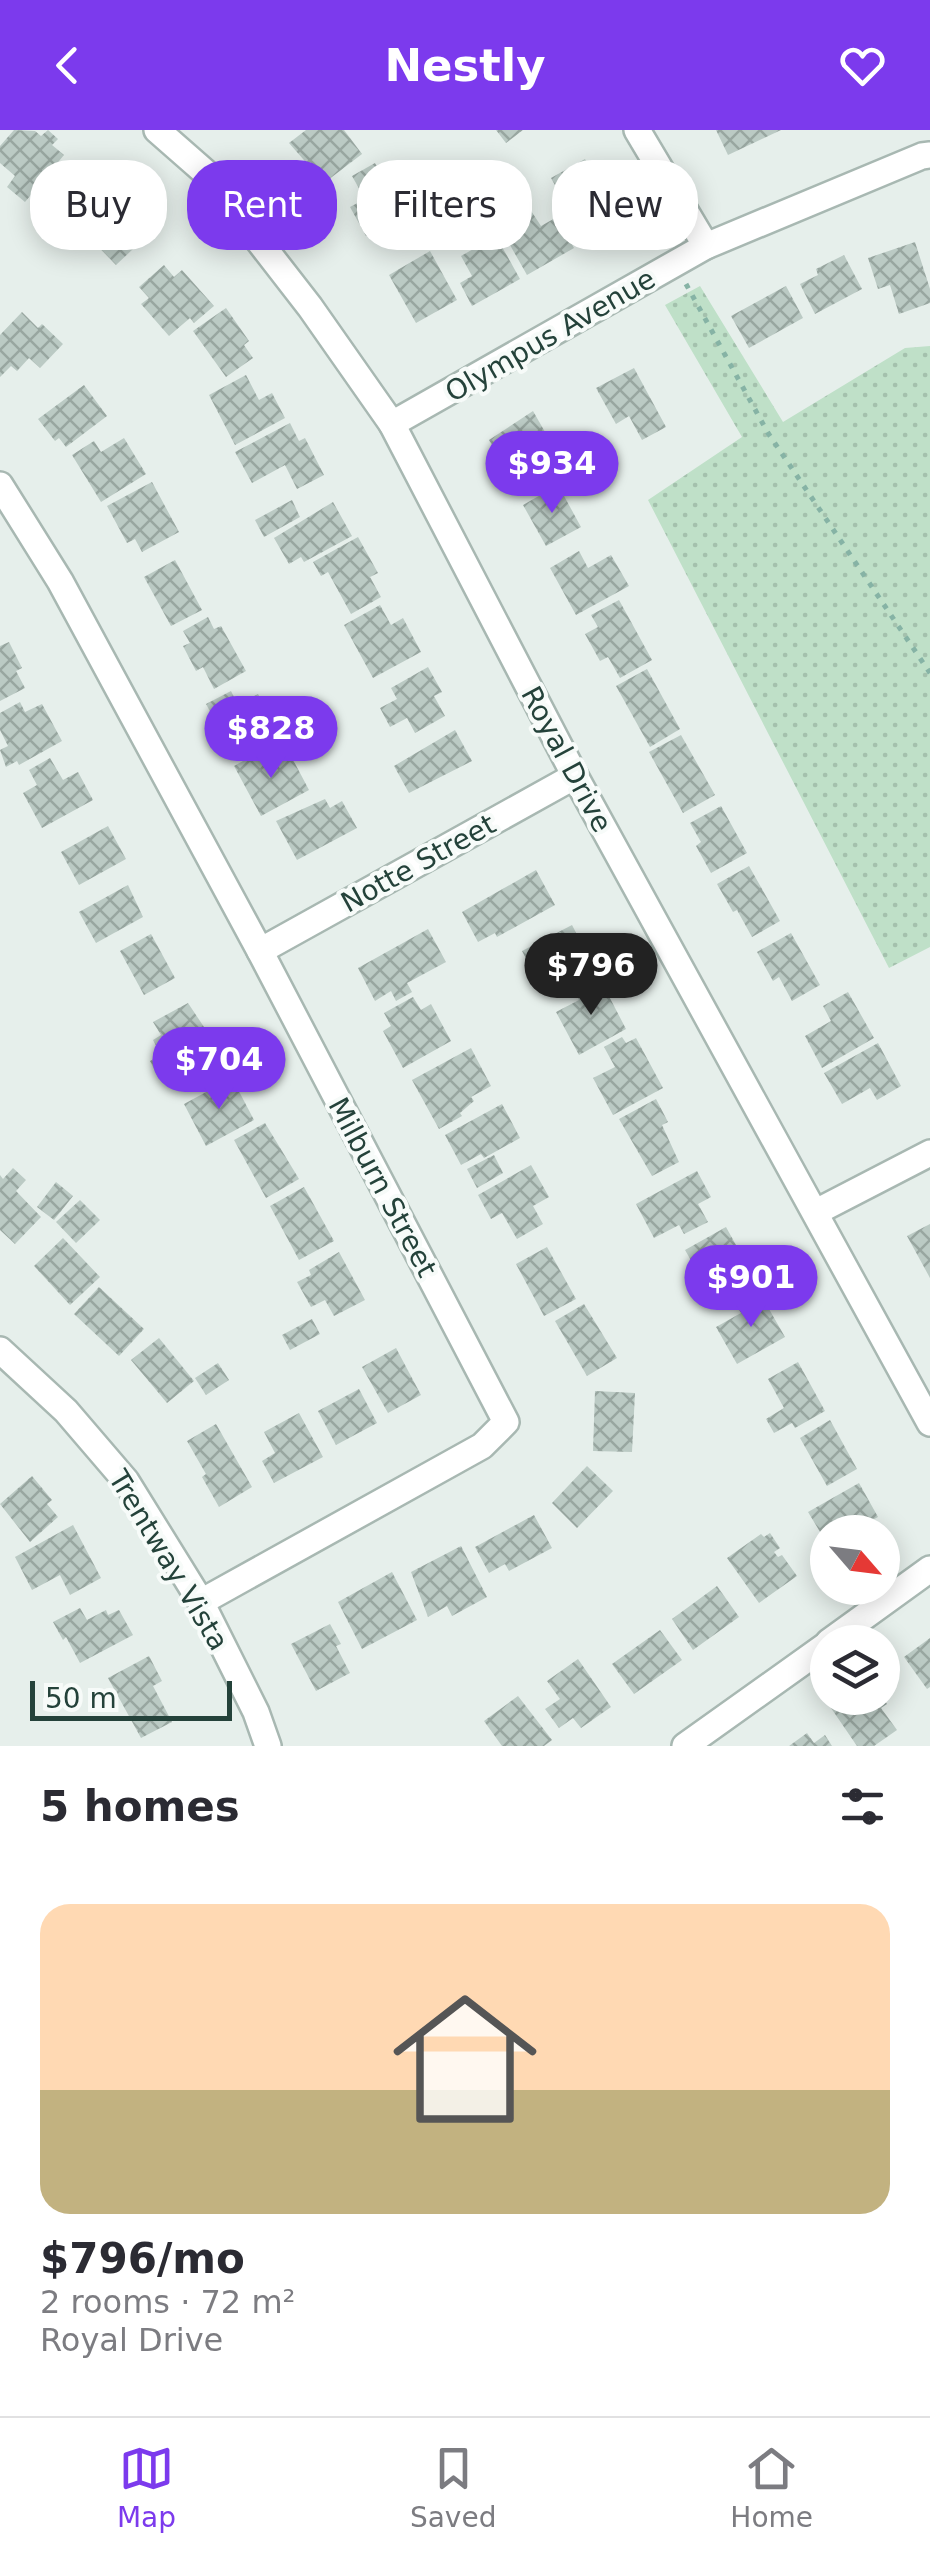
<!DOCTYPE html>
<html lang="en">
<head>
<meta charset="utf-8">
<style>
	:root { --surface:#fff; --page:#f7f7f7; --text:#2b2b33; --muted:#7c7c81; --line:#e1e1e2; --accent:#7c3aed }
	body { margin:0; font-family:"DejaVu Sans",sans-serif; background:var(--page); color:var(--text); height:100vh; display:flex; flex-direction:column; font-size:38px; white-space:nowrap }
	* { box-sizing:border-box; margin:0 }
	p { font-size:32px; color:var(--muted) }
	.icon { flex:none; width:55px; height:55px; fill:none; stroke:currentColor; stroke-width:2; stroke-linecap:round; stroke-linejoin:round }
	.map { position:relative; height:1616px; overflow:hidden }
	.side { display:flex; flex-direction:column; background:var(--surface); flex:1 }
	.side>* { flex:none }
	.banner { position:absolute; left:30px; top:30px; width:870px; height:90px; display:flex; gap:20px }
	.needle { width:65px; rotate:118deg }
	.buttons { position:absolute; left:810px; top:1385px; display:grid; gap:20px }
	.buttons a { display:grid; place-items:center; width:90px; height:90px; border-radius:50%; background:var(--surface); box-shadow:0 5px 25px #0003; font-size:50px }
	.scale { position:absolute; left:30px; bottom:25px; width:202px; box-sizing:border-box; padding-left:10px; border:5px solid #24423a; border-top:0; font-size:28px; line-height:35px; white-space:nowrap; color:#24423a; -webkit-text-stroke:8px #f7fbf9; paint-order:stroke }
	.price { position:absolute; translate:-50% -85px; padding:0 22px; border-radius:35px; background:var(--accent); color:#fff; font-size:32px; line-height:65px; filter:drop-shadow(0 2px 5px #0008) }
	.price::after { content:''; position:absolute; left:50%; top:60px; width:30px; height:22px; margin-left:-15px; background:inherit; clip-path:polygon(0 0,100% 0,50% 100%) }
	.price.selected { background:#222; color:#fff }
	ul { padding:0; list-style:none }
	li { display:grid; align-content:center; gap:20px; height:530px; padding:0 40px }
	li+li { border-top:2px solid var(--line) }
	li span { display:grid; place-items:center; height:310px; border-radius:30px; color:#555 }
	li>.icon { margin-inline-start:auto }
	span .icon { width:180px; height:180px; fill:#fffc; stroke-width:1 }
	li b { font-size:42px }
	h2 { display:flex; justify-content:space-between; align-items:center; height:120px; padding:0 40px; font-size:42px }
	.chip { padding:0 35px; border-radius:40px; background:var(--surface); box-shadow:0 5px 25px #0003; font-size:35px; line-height:90px }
	.chip.selected { background:var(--accent); color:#fff }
	header { display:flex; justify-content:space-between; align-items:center; height:130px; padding:0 40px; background:var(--accent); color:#fff; font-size:45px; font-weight:700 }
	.dock { display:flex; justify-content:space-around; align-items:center; height:140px; border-top:2px solid var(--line); background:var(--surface); font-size:28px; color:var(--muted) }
	.dock a { display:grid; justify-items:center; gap:5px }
	.dock .selected { color:var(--accent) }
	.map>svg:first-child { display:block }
	.park { fill:url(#park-dots) }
	.building { fill:url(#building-cross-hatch) }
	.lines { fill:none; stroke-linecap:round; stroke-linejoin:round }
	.street-casing { stroke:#a8b8b2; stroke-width:30 }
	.path { stroke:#86b3a5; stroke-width:5; stroke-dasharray:5 8; stroke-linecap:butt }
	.street { stroke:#fff; stroke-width:25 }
	.labels { text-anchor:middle; stroke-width:8; stroke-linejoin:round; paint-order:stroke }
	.street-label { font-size:28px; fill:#24423a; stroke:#f7fbf9 }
</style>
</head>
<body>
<header><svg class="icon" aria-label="back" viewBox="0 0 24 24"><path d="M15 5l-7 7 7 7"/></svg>Nestly<svg class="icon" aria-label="heart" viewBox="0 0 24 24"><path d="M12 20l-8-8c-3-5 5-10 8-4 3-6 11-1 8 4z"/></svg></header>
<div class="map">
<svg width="930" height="1616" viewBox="0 0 930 1616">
	<defs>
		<pattern id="park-dots" width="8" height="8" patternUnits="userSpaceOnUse" patternTransform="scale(2.5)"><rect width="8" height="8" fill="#bfe0c8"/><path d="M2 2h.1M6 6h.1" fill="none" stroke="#a4c1ad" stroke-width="1.8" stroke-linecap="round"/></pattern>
		<pattern id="building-cross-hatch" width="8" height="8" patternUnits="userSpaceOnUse" patternTransform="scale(2.5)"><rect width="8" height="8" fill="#bbcac4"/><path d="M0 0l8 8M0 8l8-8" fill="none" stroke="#98a6a0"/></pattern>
	</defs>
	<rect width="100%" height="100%" fill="#e6efeb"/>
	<!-- park -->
	<path class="park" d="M700,156L783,292L905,218L930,216V817L889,838L648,370L742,307L665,175Z"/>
	<!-- building -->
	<g class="building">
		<path d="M14,0L35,1L41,6L48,0L58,9L52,15L64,25L25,72L7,57L15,46L0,33V16Z"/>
		<path d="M306,0H344L362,24L324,53L289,13Z"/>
		<path d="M496,0H523L506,13Z"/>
		<path d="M716,0H781L728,25Z"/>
		<path d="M585,29L623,96L589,116L551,48Z"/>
		<path d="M375,33L384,49L397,41L417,77L366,106L350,77L365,69L352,46Z"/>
		<path d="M68,42L84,55L91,47L113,66L71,116L41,91L59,71L50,64Z"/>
		<path d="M522,67L541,96L557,87L574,118L527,145L498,94L510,87L504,77Z"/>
		<path d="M121,73L150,103L116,135L87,105Z"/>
		<path d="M496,106L520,149L472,176L460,153L472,146L461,126Z"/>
		<path d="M915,112L930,159V173L899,184L890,155L878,159L868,128Z"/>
		<path d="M430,121L457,170L416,193L389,145Z"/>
		<path d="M844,125L862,159L815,184L800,154L818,145L816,139Z"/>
		<path d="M164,135L174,147L182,140L214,176L194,193L190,188L169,206L141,174L149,168L139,157Z"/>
		<path d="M786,156L803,188L749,218L731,186Z"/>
		<path d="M226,178L249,211L244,215L253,228L226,247L193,201Z"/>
		<path d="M22,182L38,198L42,194L63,214L40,238L29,228L17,241L11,236L0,247V205Z"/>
		<path d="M634,238L666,297L642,310L629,286L616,294L596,258Z"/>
		<path d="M246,245L259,270L272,263L285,288L235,315L209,265Z"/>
		<path d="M84,255L107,286L66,317L59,308L55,311L38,289Z"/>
		<path d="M533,281L553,316L507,342L489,310Z"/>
		<path d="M290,293L299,311L305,308L324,345L297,359L285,335L252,353L235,322Z"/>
		<path d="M124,308L146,344L101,372L72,325L94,311L101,322Z"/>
		<path d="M570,335L578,350L564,358L556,343Z"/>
		<path d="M152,352L179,402L142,422L135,409L127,413L107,376Z"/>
		<path d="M558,355L581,397L546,416L523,375Z"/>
		<path d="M292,370L300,387L264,407L255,390Z"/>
		<path d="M333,372L352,406L304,432L301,427L289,434L274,408Z"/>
		<path d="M358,407L378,443L370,447L381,467L351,484L328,442L321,446L313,432Z"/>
		<path d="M579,421L588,438L611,425L629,456L576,485L550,438Z"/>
		<path d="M175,430L202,480L171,496L144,447Z"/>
		<path d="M619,470L652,530L620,548L608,527L600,531L585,504L598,497L591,485Z"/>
		<path d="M380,475L391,495L403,488L421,522L373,548L344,495Z"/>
		<path d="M208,487L214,499L221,496L246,541L214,559L203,537L196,541L183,516L190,513L183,501Z"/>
		<path d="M9,512L22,538L16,541L25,558L0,571V516Z"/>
		<path d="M428,537L442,562L434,566L445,586L415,603L407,588L390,597L380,578L397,569L391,558Z"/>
		<path d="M647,539L680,599L650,617L616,556Z"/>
		<path d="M231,561L238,575L258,564L278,600L233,624L206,574Z"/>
		<path d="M20,572L25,582L42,574L62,611L19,635L17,631L6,637L0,620L8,616L0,600V583Z"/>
		<path d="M455,600L472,631L409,663L394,636Z"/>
		<path d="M681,605L715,665L683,683L649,622Z"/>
		<path d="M263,620L271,635L290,624L309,660L261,686L234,636Z"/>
		<path d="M50,628L63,650L78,642L93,670L42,698L23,663L37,655L29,640Z"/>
		<path d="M325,669L330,678L342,671L357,698L297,730L276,691Z"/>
		<path d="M721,676L747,723L711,743L696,716L701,712L690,693Z"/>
		<path d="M108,696L126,729L79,755L61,722Z"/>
		<path d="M749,736L780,791L752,807L737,780L733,782L717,754Z"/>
		<path d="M536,740L555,775L497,807L495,803L478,812L462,782Z"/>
		<path d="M128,755L143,787L96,813L79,782Z"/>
		<path d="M572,795L596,841L570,855L564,842L540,855L522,821Z"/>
		<path d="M428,799L446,832L407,853L412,862L396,871L391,861L375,871L358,838Z"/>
		<path d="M791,803L820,855L792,871L779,847L773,851L757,822Z"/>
		<path d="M151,804L175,848L144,865L120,821Z"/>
		<path d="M600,849L626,899L579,925L556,882L579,870L575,863Z"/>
		<path d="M848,862L874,908L822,938L805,906L831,891L823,876Z"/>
		<path d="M413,867L421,880L431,874L451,911L403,938L383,901L391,896L384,883Z"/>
		<path d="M188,873L216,915L208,919L214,931L168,956L164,948L171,944L170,941L158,947L150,931L161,925L153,910L161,905L153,892Z"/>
		<path d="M622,907L626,913L636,908L663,958L613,985L593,948L615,937L604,917Z"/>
		<path d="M878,913L901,956L877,970L870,958L842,974L824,943Z"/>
		<path d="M471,918L491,956L471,967L474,971L460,983L462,986L439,999L412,950Z"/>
		<path d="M232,948L254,990L206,1016L184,974Z"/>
		<path d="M656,969L668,992L662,995L679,1032L652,1046L619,989Z"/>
		<path d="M502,974L520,1008L484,1028L481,1024L461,1035L445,1005Z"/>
		<path d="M265,993L299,1049L266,1068L234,1010Z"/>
		<path d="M494,1025L503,1043L477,1058L467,1039Z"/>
		<path d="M531,1035L549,1067L533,1076L543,1094L517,1109L502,1083L491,1089L478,1065Z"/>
		<path d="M13,1038L26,1050L16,1061L41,1087L15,1114L0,1100V1045L3,1049Z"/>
		<path d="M697,1041L711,1067L698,1074L708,1092L684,1104L679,1095L654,1108L636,1074Z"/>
		<path d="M56,1052L73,1066L54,1090L37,1077Z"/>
		<path d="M304,1057L334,1111L299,1130L270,1076Z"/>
		<path d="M80,1070L100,1090L76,1113L56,1092Z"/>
		<path d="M930,1094V1148L907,1106Z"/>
		<path d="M726,1097L736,1115L727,1120L737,1138L743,1135L756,1157L719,1179L685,1120Z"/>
		<path d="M63,1108L100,1147L70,1175L34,1136Z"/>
		<path d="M547,1117L576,1169L544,1186L516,1134Z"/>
		<path d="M339,1122L365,1170L334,1186L325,1170L311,1177L297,1152L311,1145L309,1140Z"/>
		<path d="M99,1157L144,1199L119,1226L74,1184Z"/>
		<path d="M761,1165L785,1207L737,1234L716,1197L741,1183L738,1178Z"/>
		<path d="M584,1174L617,1228L587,1246L555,1191Z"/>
		<path d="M312,1189L320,1204L290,1220L282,1205Z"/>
		<path d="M159,1208L194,1251L167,1273L131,1230Z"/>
		<path d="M396,1218L421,1265L388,1283L362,1237Z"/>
		<path d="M798,1232L825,1281L795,1298L792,1293L774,1303L766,1289L784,1278L768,1249Z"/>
		<path d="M218,1233L229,1250L206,1265L195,1248Z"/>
		<path d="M359,1259L377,1293L336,1315L318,1281Z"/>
		<path d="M595,1261L635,1263L632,1322L593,1321Z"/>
		<path d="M299,1283L323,1327L274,1353L262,1331L275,1323L264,1302Z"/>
		<path d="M830,1290L857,1339L827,1356L800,1308Z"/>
		<path d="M216,1294L252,1357L219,1377L202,1347L206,1344L187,1311Z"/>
		<path d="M587,1336L613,1361L577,1398L552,1373Z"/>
		<path d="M32,1346L52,1370L47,1374L58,1387L30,1412L0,1374Z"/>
		<path d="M859,1353L878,1387L850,1402H828V1415L808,1382Z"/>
		<path d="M534,1385L552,1418L509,1441L505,1434L489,1443L475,1417Z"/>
		<path d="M73,1395L101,1448L70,1465L60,1445L32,1460L15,1427Z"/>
		<path d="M770,1403L780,1418L774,1422L778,1427L782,1425L797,1446L759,1473L727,1428L761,1404L764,1407Z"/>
		<path d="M461,1416L487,1467L452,1486L447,1476L428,1487L411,1442Z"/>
		<path d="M392,1442L417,1490L362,1519L338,1472Z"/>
		<path d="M717,1456L739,1487L693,1520L672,1489Z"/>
		<path d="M80,1478L87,1490L106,1480L108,1485L119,1480L133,1505L80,1533L66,1507L63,1510L53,1492Z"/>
		<path d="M330,1494L341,1514L336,1516L350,1543L316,1561L291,1514Z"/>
		<path d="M660,1500L682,1530L634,1564L612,1534Z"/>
		<path d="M930,1508V1557L927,1559L904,1527Z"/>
		<path d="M149,1526L162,1551L153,1556L172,1592L141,1608L108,1548Z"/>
		<path d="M578,1529L611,1577L581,1598L573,1588L559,1598L545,1579L560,1569L547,1551Z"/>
		<path d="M518,1566L552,1610L544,1616H502L484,1591Z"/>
		<path d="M846,1568H883L887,1574L881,1578L897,1600L874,1616H857L831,1578Z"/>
		<path d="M807,1603L814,1613L825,1605L832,1616H789Z"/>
	</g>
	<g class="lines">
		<defs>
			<g id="street">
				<path d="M157,0L206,43L310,177L392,294L575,646L930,1293"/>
				<path d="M637,0L706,116"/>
				<path d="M392,294L706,116L922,26L930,25"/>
				<path d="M0,355L60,451L260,821L506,1292L482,1316L201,1472"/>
				<path d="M260,821L575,646"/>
				<path d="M816,1082L930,1023"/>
				<path d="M0,1220L66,1281L126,1351L201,1472L256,1582L268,1616"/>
				<path d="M829,1512L930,1439"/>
				<path d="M685,1616L828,1514"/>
			</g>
		</defs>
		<!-- street casing -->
		<use href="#street" class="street-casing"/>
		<!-- path -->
		<path class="path" d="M686,154L768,303L930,543"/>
		<!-- street -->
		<use href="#street" class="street"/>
	</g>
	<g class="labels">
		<!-- street labels -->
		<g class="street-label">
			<text transform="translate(550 205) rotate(-30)" y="10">Olympus Avenue</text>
			<text transform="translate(567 629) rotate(62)" y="10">Royal Drive</text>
			<text transform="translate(418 733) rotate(-29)" y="10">Notte Street</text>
			<text transform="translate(383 1057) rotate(62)" y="10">Milburn Street</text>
			<text transform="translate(169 1430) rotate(59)" y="10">Trentway Vista</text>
		</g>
	</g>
</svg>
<div class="buttons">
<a><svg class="needle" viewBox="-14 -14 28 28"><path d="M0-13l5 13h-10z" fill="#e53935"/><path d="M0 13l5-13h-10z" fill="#7c7c81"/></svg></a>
<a><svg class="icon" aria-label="layers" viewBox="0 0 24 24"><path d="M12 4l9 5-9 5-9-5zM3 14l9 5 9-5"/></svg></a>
</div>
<div class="scale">50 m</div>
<b class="price" style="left:552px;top:386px">$934</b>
<b class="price" style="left:271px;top:651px">$828</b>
<b class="price selected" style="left:591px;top:888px">$796</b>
<b class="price" style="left:219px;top:982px">$704</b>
<b class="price" style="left:751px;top:1200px">$901</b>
<div class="banner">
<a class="chip">Buy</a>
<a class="chip selected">Rent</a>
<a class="chip">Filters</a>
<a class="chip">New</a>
</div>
</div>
<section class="side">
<h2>5 homes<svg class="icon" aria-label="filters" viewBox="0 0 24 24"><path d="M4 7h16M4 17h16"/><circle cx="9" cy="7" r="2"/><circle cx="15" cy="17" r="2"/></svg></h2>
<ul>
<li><span style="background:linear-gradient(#ffd9b3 60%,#c2b280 0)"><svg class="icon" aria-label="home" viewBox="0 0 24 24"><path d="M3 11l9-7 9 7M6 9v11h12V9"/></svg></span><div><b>$796/mo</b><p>2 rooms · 72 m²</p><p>Royal Drive</p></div></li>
</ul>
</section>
<nav class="dock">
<a class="selected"><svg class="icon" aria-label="map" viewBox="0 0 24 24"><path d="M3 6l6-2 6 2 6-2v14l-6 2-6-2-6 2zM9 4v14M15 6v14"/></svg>Map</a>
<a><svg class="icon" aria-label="saved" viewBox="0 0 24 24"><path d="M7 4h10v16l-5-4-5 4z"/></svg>Saved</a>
<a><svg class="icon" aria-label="home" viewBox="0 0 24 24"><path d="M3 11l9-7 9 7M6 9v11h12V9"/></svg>Home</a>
</nav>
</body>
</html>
